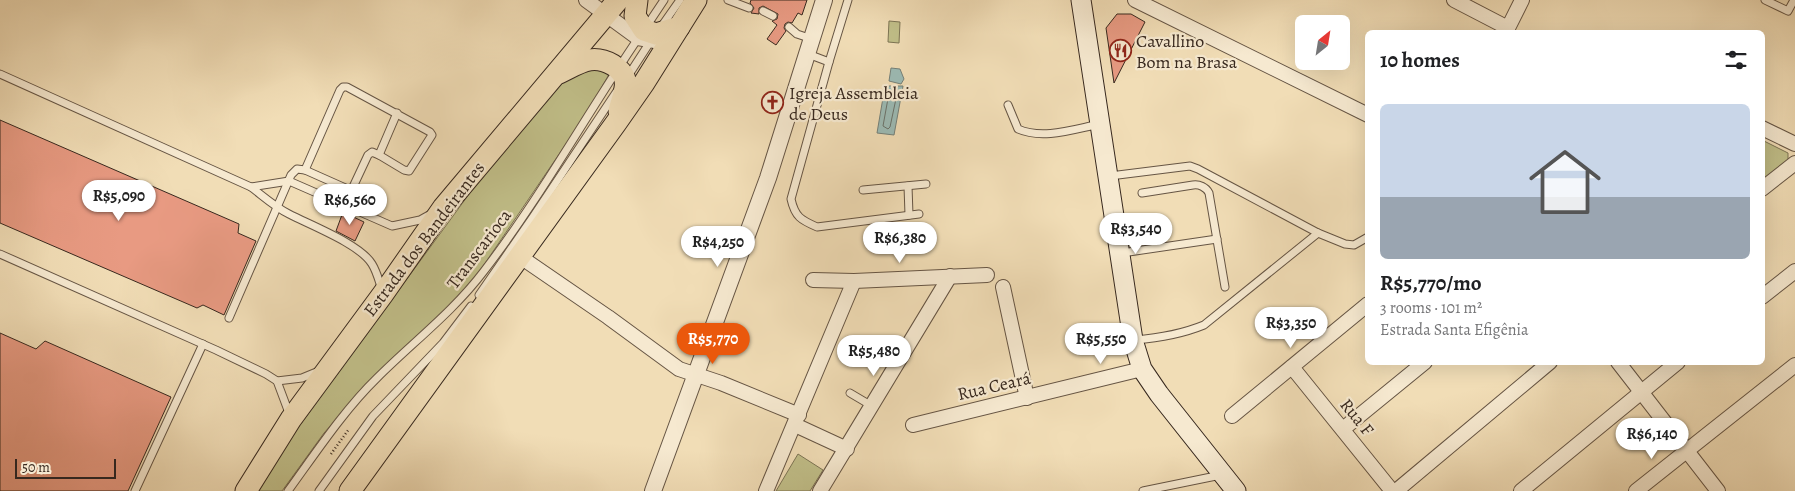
<!DOCTYPE html>
<html lang="en">
<head>
<meta charset="utf-8">
<style>
	:root { --surface:#fff; --page:#f2f2f2; --text:#202124; --muted:#757577; --accent:#ea580c }
	body { margin:0; font-family:Alegreya,serif; background:var(--page); color:var(--text); height:100vh; display:flex; flex-direction:column; font-size:19px; white-space:nowrap }
	* { box-sizing:border-box; margin:0 }
	p { font-size:16px; color:var(--muted) }
	.icon { flex:none; width:28px; height:28px; fill:none; stroke:currentColor; stroke-width:2; stroke-linecap:round; stroke-linejoin:round }
	.map { position:relative; flex:1; overflow:hidden }
	.drawer { position:absolute; left:1365px; top:30px; width:400px; height:335px; display:flex; flex-direction:column; background:var(--surface); border-radius:8px; box-shadow:0 5px 20px #0002 }
	.drawer>* { flex:none }
	.needle { width:32px; rotate:30deg }
	.tools { position:absolute; left:1295px; top:15px; display:grid; gap:10px }
	.tools a { display:grid; place-items:center; width:55px; height:55px; border-radius:8px; background:var(--surface); box-shadow:0 5px 20px #0002; font-size:25px }
	.scale { position:absolute; left:15px; bottom:12px; width:101px; box-sizing:border-box; padding-left:5px; border:2px solid #37281e; border-top:0; font-size:14px; line-height:18px; white-space:nowrap; color:#37281e; -webkit-text-stroke:4px #f6e9d0; paint-order:stroke }
	.price { position:absolute; translate:-50% -42px; padding:0 11px; border-radius:18px; background:#fff; color:#222; font-size:16px; line-height:32px; filter:drop-shadow(0 1px 2px #0008) }
	.price::after { content:''; position:absolute; left:50%; top:30px; width:15px; height:11px; margin-left:-8px; background:inherit; clip-path:polygon(0 0,100% 0,50% 100%) }
	.price.on { background:var(--accent); color:#fff }
	ul { padding:0; list-style:none }
	li { display:grid; align-content:center; gap:10px; height:265px; padding:0 15px }
	li span { display:grid; place-items:center; height:155px; border-radius:8px; color:#555 }
	li>.icon { margin-inline-start:auto }
	span .icon { width:90px; height:90px; fill:#fffc; stroke-width:1 }
	li b { font-size:21px }
	h2 { display:flex; justify-content:space-between; align-items:center; height:60px; padding:0 15px; font-size:21px }
	.map>svg:first-child { display:block }
	.green { fill:#c1bf89; stroke:#7c7454 }
	.water { fill:#9cbbb5; stroke:#748079 }
	.lines { fill:none; stroke-linecap:round; stroke-linejoin:round }
	.shore { stroke:#6a726a; stroke-width:1 }
	.building { fill:#e89a82; stroke:#37281e }
	.service-casing { stroke:#654; stroke-width:9 }
	.minor-casing { stroke:#654; stroke-width:16 }
	.tertiary-casing { stroke:#654; stroke-width:18 }
	.secondary-casing { stroke:#37281e; stroke-width:21 }
	.primary-casing { stroke:#37281e; stroke-width:23 }
	.path { stroke:#37281e; stroke-width:2.5; stroke-dasharray:1 2.5; stroke-linecap:butt }
	.service { stroke:#f6e9d0; stroke-width:7 }
	.minor { stroke:#f6e9d0; stroke-width:14 }
	.tertiary { stroke:#f6e9d0; stroke-width:16 }
	.secondary { stroke:#f6e9d0; stroke-width:19 }
	.primary { stroke:#f1ddb6; stroke-width:21 }
	.labels { text-anchor:middle; stroke-width:4.5; stroke-linejoin:round; paint-order:stroke }
	.poi-label { font-size:18px; fill:#37281e; stroke:#f6e9d0; text-anchor:start }
	.street-label { font-size:18px; fill:#37281e; stroke:#f6e9d0 }
</style>
</head>
<body>
<div class="map">
<svg width="1795" height="491" viewBox="0 0 1795 491">
	<rect width="100%" height="100%" fill="#f1ddb6"/>
	<filter id="stains"><feTurbulence type="fractalNoise" baseFrequency=".004" numOctaves="4"/><feColorMatrix values="0 0 0 0 .2 0 0 0 0 .09 0 0 0 0 .02 0 0 0 .5 -.17"/></filter>
	<radialGradient id="worn" r=".72"><stop offset=".6" stop-color="#630" stop-opacity="0"/><stop offset="1" stop-color="#630" stop-opacity=".3"/></radialGradient>
	<!-- green -->
	<g class="green">
		<path d="M889,21L900,22L899,43L888,42Z"/>
		<path d="M570,66L612,69L587,113L475,278L442,315L382,368L324,433L282,491H253L267,470L475,186Z"/>
		<path d="M1762,140L1788,153V161L1762,181Z"/>
		<path d="M798,454L823,470L810,491H776Z"/>
	</g>
	<!-- water -->
	<g class="water">
		<path d="M891,68L900,69L904,79L901,84L889,81Z"/>
		<path d="M885,86H903L894,135L877,133Z"/>
	</g>
	<g class="lines">
		<!-- shore -->
		<path class="shore" d="M891,91H895L897,94L890,127L888,129L883,126L889,93Z"/>
	</g>
	<!-- building -->
	<g class="building">
		<path d="M751,0H807L802,15L798,13L792,23L788,22L785,24L784,28L786,31L776,45L767,39L777,25L772,21L777,19L778,14L763,6L759,8V14L751,13L754,8L750,3Z"/>
		<path d="M1117,14H1131L1145,22L1114,83L1106,28Z"/>
		<path d="M0,120L239,224L238,233L256,241L224,315L203,305L197,308L0,223Z"/>
		<path d="M343,212L364,222L355,241L336,231Z"/>
		<path d="M0,333L36,349L45,341L171,397L128,491H0Z"/>
	</g>
	<g class="lines">
		<defs>
			<g id="service">
				<path d="M728,0L749,8"/>
				<path d="M1765,0L1788,11L1794,0"/>
				<path d="M763,11L773,16"/>
				<path d="M646,27L664,0"/>
				<path d="M661,27L680,0"/>
				<path d="M789,27L797,34L812,39"/>
				<path d="M808,54L829,62L848,0"/>
				<path d="M829,62L791,199C795,217 801,220 817,227L919,214"/>
				<path d="M0,74L251,187"/>
				<path d="M628,76L652,39"/>
				<path d="M1008,105L1018,129C1043,140 1074,129 1100,124"/>
				<path d="M305,170L350,190L353,187L368,155L372,152L379,155L397,113"/>
				<path d="M1110,176L1190,166L1198,169L1318,233L1345,244L1354,245L1368,237"/>
				<path d="M908,186L909,215"/>
				<path d="M863,190L926,184"/>
				<path d="M1142,193L1193,185C1199,184 1206,187 1209,193L1225,287"/>
				<path d="M1122,253L1217,239"/>
				<path d="M0,254L216,350L266,374L277,381L289,413"/>
				<path d="M382,290C379,281 377,272 372,264C360,244 310,225 289,214C275,207 263,196 251,187L289,181L392,226L420,220L429,215"/>
				<path d="M479,295L533,217L617,91"/>
				<path d="M229,318L291,175L297,169L305,170L340,90L343,87H347L430,132L432,135L409,171L404,170L379,155"/>
				<path d="M1135,340C1159,338 1182,334 1204,325L1318,233"/>
				<path d="M277,381L302,378L319,371"/>
				<path d="M850,393L872,406"/>
				<path d="M135,491L203,344"/>
				<path d="M288,491C315,454 344,410 377,378C413,342 453,312 484,271C541,197 586,115 639,37"/>
				<path d="M319,491L373,416L443,343L471,306"/>
				<path d="M1143,491L1221,475"/>
			</g>
			<g id="minor">
				<path d="M586,0L638,38L655,41"/>
				<path d="M1135,0L1368,115"/>
				<path d="M1454,0L1508,28"/>
				<path d="M1506,32L1522,0"/>
				<path d="M1762,128L1795,144"/>
				<path d="M1762,189L1795,163"/>
				<path d="M519,256L608,317L679,369L721,383L799,415"/>
				<path d="M813,280L854,281L987,275"/>
				<path d="M1003,287L1027,398"/>
				<path d="M1762,297L1795,271"/>
				<path d="M1618,362L1718,491"/>
				<path d="M1292,367L1392,491"/>
				<path d="M1232,416L1368,304"/>
				<path d="M795,425L847,449"/>
				<path d="M913,425L1142,369"/>
				<path d="M1343,429L1425,362"/>
				<path d="M766,491L854,281"/>
				<path d="M820,491L950,276"/>
				<path d="M1396,491L1550,362"/>
				<path d="M1521,491L1678,362"/>
				<path d="M1636,491L1795,365"/>
			</g>
			<path id="tertiary" d="M653,491L768,178L824,0"/>
			<path id="secondary" d="M1081,0L1133,340L1142,369L1159,394L1236,491"/>
			<g id="primary">
				<path d="M637,0L635,16L644,30L656,34L679,27"/>
				<path d="M559,73C580,63 592,53 613,65C618,68 624,74 625,80C627,89 621,102 619,111"/>
				<path d="M246,491L291,419L383,294L443,208L618,0"/>
				<path d="M350,491L616,123L644,83L696,0"/>
			</g>
		</defs>
		<!-- service casing -->
		<use href="#service" class="service-casing"/>
		<!-- minor casing -->
		<use href="#minor" class="minor-casing"/>
		<!-- tertiary casing -->
		<use href="#tertiary" class="tertiary-casing"/>
		<!-- secondary casing -->
		<use href="#secondary" class="secondary-casing"/>
		<!-- primary casing -->
		<use href="#primary" class="primary-casing"/>
		<!-- path -->
		<path class="path" d="M331,454L349,429"/>
		<!-- service -->
		<use href="#service" class="service"/>
		<!-- minor -->
		<use href="#minor" class="minor"/>
		<!-- tertiary -->
		<use href="#tertiary" class="tertiary"/>
		<!-- secondary -->
		<use href="#secondary" class="secondary"/>
		<!-- primary -->
		<use href="#primary" class="primary"/>
	</g>
	<!-- icons -->
	<defs>
		<symbol id="restaurant-ring" viewBox="-11 -11 22 22"><circle r="9.5" fill="#f6e9d0" stroke="#8f2418" stroke-width="1.5"/><path d="M-5-6h1v4h1v-4h1v4h1v-4h1v5L-1.5 .5V6h-2V.5L-5-1ZM5-6V6H3V1.5H1.5Q1.5-4 5-6Z" fill="#8f2418"/></symbol>
		<symbol id="church-ring" viewBox="-11 -11 22 22"><circle r="9.5" fill="#f6e9d0" stroke="#8f2418" stroke-width="1.5"/><path d="M-1.2-6h2.4v3.5h3.3v2.4h-3.3V6h-2.4V-.1h-3.3v-2.4h3.3Z" fill="#8f2418"/></symbol>
	</defs>
	<g fill-rule="evenodd">
		<use href="#restaurant-ring" x="1108" y="38" width="25" height="25"/>
		<use href="#church-ring" x="760" y="90" width="25" height="25"/>
	</g>
	<g class="labels">
		<!-- poi labels -->
		<g class="poi-label">
			<text x="1136" y="47">Cavallino<tspan x="1136" dy="21">Bom na Brasa</tspan></text>
			<text x="789" y="99">Igreja Assembleia<tspan x="789" dy="21">de Deus</tspan></text>
		</g>
		<!-- street labels -->
		<g class="street-label">
			<text transform="translate(424 239) rotate(-53)" y="6">Estrada dos Bandeirantes</text>
			<text transform="translate(479 249) rotate(-53)" y="6">Transcarioca</text>
			<text transform="translate(994 386) rotate(-13)" y="6">Rua Ceará</text>
			<text transform="translate(1357 417) rotate(51)" y="6">Rua F</text>
		</g>
	</g>
	<rect width="100%" height="100%" filter="url(#stains)"/>
	<rect width="100%" height="100%" fill="url(#worn)"/>
</svg>
<div class="tools">
<a><svg class="needle" viewBox="-14 -14 28 28"><path d="M0-13l5 13h-10z" fill="#e53935"/><path d="M0 13l5-13h-10z" fill="#757577"/></svg></a>
</div>
<div class="scale">50 m</div>
<b class="price" style="left:119px;top:222px">R$5,090</b>
<b class="price" style="left:350px;top:226px">R$6,560</b>
<b class="price" style="left:1136px;top:255px">R$3,540</b>
<b class="price" style="left:900px;top:264px">R$6,380</b>
<b class="price" style="left:718px;top:268px">R$4,250</b>
<b class="price" style="left:1291px;top:349px">R$3,350</b>
<b class="price on" style="left:713px;top:365px">R$5,770</b>
<b class="price" style="left:1101px;top:365px">R$5,550</b>
<b class="price" style="left:874px;top:377px">R$5,480</b>
<b class="price" style="left:1652px;top:460px">R$6,140</b>
<section class="drawer">
<h2>10 homes<svg class="icon" aria-label="filters" viewBox="0 0 24 24"><path d="M4 7h16M4 17h16"/><circle cx="9" cy="7" r="2"/><circle cx="15" cy="17" r="2"/></svg></h2>
<ul>
<li><span style="background:linear-gradient(#c9d6e8 60%,#9aa5b1 0)"><svg class="icon" aria-label="home" viewBox="0 0 24 24"><path d="M3 11l9-7 9 7M6 9v11h12V9"/></svg></span><div><b>R$5,770/mo</b><p>3 rooms · 101 m²</p><p>Estrada Santa Efigênia</p></div></li>
</ul>
</section>
</div>
</body>
</html>
